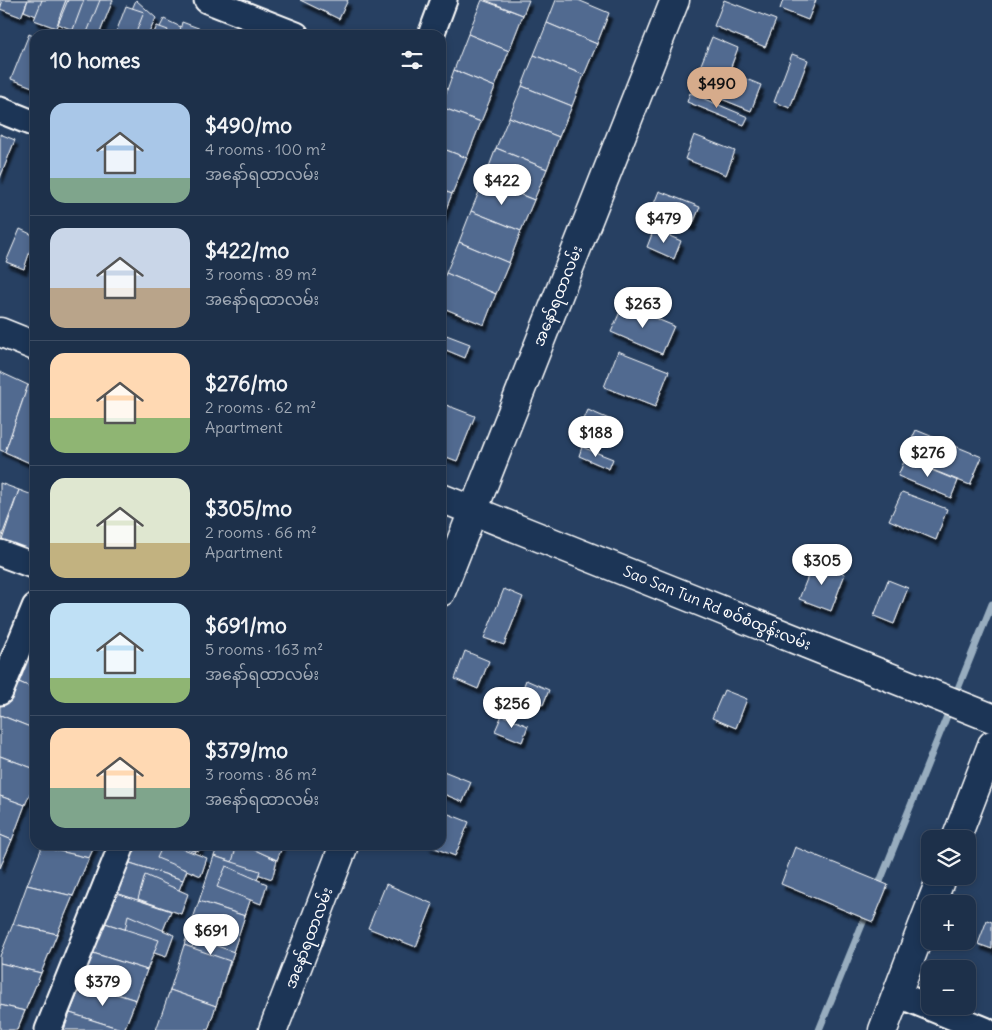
<!DOCTYPE html>
<html lang="en">
<head>
<meta charset="utf-8">
<style>
	:root { --surface:#1d304a; --page:#2a3c54; --text:#f1f3f6; --muted:#a0a9b5; --line:#3b4b62; --accent:#d6ab8b }
	body { margin:0; font-family:Delius,"Noto Sans Myanmar",sans-serif; background:var(--page); color:var(--text); height:100vh; display:flex; flex-direction:column; font-size:19px; white-space:nowrap }
	* { box-sizing:border-box; margin:0 }
	p { font-size:16px; color:var(--muted) }
	.icon { flex:none; width:28px; height:28px; fill:none; stroke:currentColor; stroke-width:2; stroke-linecap:round; stroke-linejoin:round }
	.map { position:relative; flex:1; overflow:hidden }
	.side { position:absolute; left:30px; top:30px; width:416px; height:820px; display:flex; flex-direction:column; background:var(--surface); border-radius:15px; box-shadow:0 2px 8px #0003,0 0 0 1px var(--line) }
	.side>* { flex:none }
	.controls { position:absolute; left:921px; top:830px; display:grid; gap:10px }
	.controls a { display:grid; place-items:center; width:55px; height:55px; border-radius:10px; background:var(--surface); box-shadow:0 2px 8px #0003,0 0 0 1px var(--line); font-size:25px }
	.price { position:absolute; translate:-50% -42px; padding:0 11px; border-radius:18px; background:#fff; color:#222; font-size:16px; line-height:32px; filter:drop-shadow(0 1px 2px #0008) }
	.price::after { content:''; position:absolute; left:50%; top:30px; width:15px; height:11px; margin-left:-8px; background:inherit; clip-path:polygon(0 0,100% 0,50% 100%) }
	.price.current { background:var(--accent); color:#111 }
	ul { padding:0; list-style:none }
	li { display:flex; align-items:center; gap:15px; height:125px; padding:0 20px }
	li+li { border-top:1px solid var(--line) }
	li span { display:grid; place-items:center; flex:none; width:140px; height:100px; border-radius:15px; color:#555 }
	li>.icon { margin-inline-start:auto }
	span .icon { width:60px; height:60px; fill:#fffc; stroke-width:1 }
	li b { font-size:21px }
	h2 { display:flex; justify-content:space-between; align-items:center; height:60px; padding:0 20px; font-size:21px }
	.map>svg:first-child { display:block }
	.lines { fill:none; stroke-linecap:round; stroke-linejoin:round }
	.stream { stroke:#98adbf; stroke-width:7 }
	.building { fill:#516a90; stroke:#fff; filter:url(#shadow) }
	.minor-casing { stroke:#fff; stroke-width:29 }
	.tertiary-casing { stroke:#fff; stroke-width:31 }
	.secondary-casing { stroke:#fff; stroke-width:31 }
	.primary-casing { stroke:#fff; stroke-width:31 }
	.minor { stroke:#1d3557; stroke-width:25 }
	.tertiary { stroke:#1d3557; stroke-width:28 }
	.secondary { stroke:#1d3557; stroke-width:28 }
	.primary { stroke:#1d3557; stroke-width:28 }
	.labels { text-anchor:middle; stroke-width:4; stroke-linejoin:round; paint-order:stroke }
	.street-label { font-size:15px; fill:#fff; stroke:#1d3557 }
</style>
</head>
<body>
<div class="map">
<svg width="992" height="1030" viewBox="0 0 992 1030">
	<defs>
		<filter id="shadow"><feDropShadow dx="3" dy="5.5" stdDeviation="1" flood-color="#0009"/></filter>
	</defs>
	<rect width="100%" height="100%" fill="#274062"/>
	<filter id="ink" filterUnits="userSpaceOnUse"><feTurbulence type="fractalNoise" baseFrequency=".02" numOctaves="2"/><feDisplacementMap in="SourceGraphic" scale="10" xChannelSelector="R" yChannelSelector="G"/><feConvolveMatrix kernelMatrix="1 2 1 2 8 2 1 2 1" color-interpolation-filters="sRGB"/></filter>
	<g filter="url(#ink)">
		<g class="lines">
			<!-- stream -->
			<g class="stream">
				<path d="M955,696L992,604"/>
				<path d="M877,889L951,706"/>
				<path d="M819,1030L868,910"/>
			</g>
		</g>
		<!-- building -->
		<g class="building">
			<path d="M0,0H11L8,10L0,7Z"/>
			<path d="M3,0H28L21,17L0,9Z"/>
			<path d="M28,0H42L38,11L25,7Z"/>
			<path d="M28,0H48L41,18L24,11Z"/>
			<path d="M42,0H66L56,28L34,20Z"/>
			<path d="M66,0H84L75,24L59,18Z"/>
			<path d="M68,0H85L73,30L58,24Z"/>
			<path d="M84,0H108L96,35H71Z"/>
			<path d="M100,0H113L99,35H86Z"/>
			<path d="M136,0L156,18L148,35H121Z"/>
			<path d="M300,0H348L339,19Z"/>
			<path d="M482,0L523,15L509,51L468,34Z"/>
			<path d="M485,0H529L523,15Z"/>
			<path d="M556,0H578L609,13L597,44L547,23Z"/>
			<path d="M724,0L776,20L765,47L714,26Z"/>
			<path d="M783,0H816L808,20L780,9Z"/>
			<path d="M126,6L144,12L135,35H115Z"/>
			<path d="M164,19L183,28L179,35H156Z"/>
			<path d="M182,22L201,29L199,35H179Z"/>
			<path d="M547,23L597,44L584,75L534,55Z"/>
			<path d="M157,26L168,30L166,35H153Z"/>
			<path d="M29,34L35,37V88L11,79Z"/>
			<path d="M468,34L509,51L495,87L454,70Z"/>
			<path d="M712,37L738,48L729,72L761,85L751,111L692,87Z"/>
			<path d="M792,54L808,60L790,108L774,102Z"/>
			<path d="M534,55L584,75L572,106L522,86Z"/>
			<path d="M454,70L495,87L481,122L441,107Z"/>
			<path d="M522,86L572,106L559,137L509,117Z"/>
			<path d="M690,93L748,117L744,125L687,102Z"/>
			<path d="M441,107L481,122L467,158L441,148Z"/>
			<path d="M509,117L559,137L547,169L496,148Z"/>
			<path d="M0,134L15,140L0,178Z"/>
			<path d="M694,135L735,151L726,175L685,159Z"/>
			<path d="M441,148L467,158L452,194L441,190Z"/>
			<path d="M496,148L547,169L534,200L484,180Z"/>
			<path d="M484,180L534,200L521,231L471,211Z"/>
			<path d="M441,190L452,194L441,222Z"/>
			<path d="M659,191L700,207L692,226L651,211Z"/>
			<path d="M471,211L521,231L509,263L459,242Z"/>
			<path d="M20,229L35,236L24,269L6,262Z"/>
			<path d="M654,229L681,241L674,259L647,247Z"/>
			<path d="M459,242L509,263L496,294L446,273Z"/>
			<path d="M446,273L496,294L484,325L441,307V285Z"/>
			<path d="M623,305L674,326L662,354L611,332Z"/>
			<path d="M441,333L470,344L465,358L441,348Z"/>
			<path d="M618,351L669,371L655,407L604,387Z"/>
			<path d="M0,372L28,385L5,452L0,450Z"/>
			<path d="M28,385L35,389V456L32,464L5,452Z"/>
			<path d="M441,403L475,416L457,461L441,455Z"/>
			<path d="M588,410L616,422L610,437L581,426Z"/>
			<path d="M916,430L982,457L970,485L903,458Z"/>
			<path d="M582,447L613,459L609,469L579,456Z"/>
			<path d="M905,459L958,481L951,498L898,476Z"/>
			<path d="M0,483L19,490L0,541Z"/>
			<path d="M19,490L35,496V559L0,546Z"/>
			<path d="M902,492L947,509L936,540L889,520Z"/>
			<path d="M814,561L845,574L831,611L799,599Z"/>
			<path d="M888,580L908,588L894,624L874,616Z"/>
			<path d="M504,589L523,597L504,645L484,638Z"/>
			<path d="M17,641L35,648V689L5,676Z"/>
			<path d="M465,651L489,661L478,689L455,679Z"/>
			<path d="M5,676L35,689V729L0,715V690Z"/>
			<path d="M526,680L549,690L543,705L520,696Z"/>
			<path d="M724,690L747,699L736,728L712,718Z"/>
			<path d="M0,715L35,729V769L0,756Z"/>
			<path d="M502,715L528,726L522,742L495,731Z"/>
			<path d="M0,756L35,769V782L25,805L0,796Z"/>
			<path d="M441,770L471,782L463,802L441,793Z"/>
			<path d="M0,796L25,805L12,840L0,835Z"/>
			<path d="M441,811L469,822L455,856L427,845H441Z"/>
			<path d="M0,835L12,840L0,868Z"/>
			<path d="M43,845H95L89,858L42,847Z"/>
			<path d="M134,845H178L195,851L183,880L127,862Z"/>
			<path d="M163,845H173L207,858L201,876L157,858Z"/>
			<path d="M178,845H197L195,851Z"/>
			<path d="M184,845H201L199,851Z"/>
			<path d="M218,845H269L260,871L214,856Z"/>
			<path d="M237,845H244L277,860L272,879L231,865Z"/>
			<path d="M244,845H283L277,860Z"/>
			<path d="M42,847L89,858L73,896L27,885Z"/>
			<path d="M795,847L888,885L873,922L781,884Z"/>
			<path d="M214,856L260,871L245,916L199,901Z"/>
			<path d="M127,862L183,880L171,911L116,893Z"/>
			<path d="M226,866L267,884L261,904L217,887Z"/>
			<path d="M145,875L188,894L181,914L138,899Z"/>
			<path d="M386,884L433,904L416,947L368,928Z"/>
			<path d="M27,885L73,896L57,934L13,924Z"/>
			<path d="M116,893L171,911L159,940L105,923Z"/>
			<path d="M199,901L245,916L230,961L184,945Z"/>
			<path d="M128,915L174,935L166,957L123,942Z"/>
			<path d="M987,920L992,922V949L978,944Z"/>
			<path d="M105,923L159,940L147,970L93,953Z"/>
			<path d="M13,924L57,934L41,973L0,963V956Z"/>
			<path d="M195,938L234,952L226,975L188,959Z"/>
			<path d="M184,945L230,961L216,1006L170,990Z"/>
			<path d="M93,953L147,970L136,1000L82,983Z"/>
			<path d="M0,963L41,973L25,1011L0,1005Z"/>
			<path d="M82,983L136,1000L124,1030L70,1013Z"/>
			<path d="M170,990L216,1006L208,1030H156Z"/>
			<path d="M0,1005L25,1011L17,1030H0Z"/>
			<path d="M70,1013L124,1030H64Z"/>
		</g>
		<g class="lines">
			<defs>
				<g id="minor">
					<path d="M207,0L296,35"/>
					<path d="M431,35L444,0"/>
					<path d="M0,110L35,124"/>
					<path d="M0,553L35,566"/>
					<path d="M0,692L35,607"/>
					<path d="M897,994L985,1030"/>
					<path d="M48,1030L122,845"/>
				</g>
				<g id="tertiary">
					<path d="M0,332L35,346"/>
					<path d="M441,498L992,718"/>
				</g>
				<g id="secondary">
					<path d="M441,592L675,0"/>
					<path d="M273,1030L344,845"/>
				</g>
				<g id="primary">
					<path d="M956,839L992,745"/>
					<path d="M931,904L942,876"/>
					<path d="M883,1030L930,907"/>
				</g>
			</defs>
			<!-- minor casing -->
			<use href="#minor" class="minor-casing"/>
			<!-- tertiary casing -->
			<use href="#tertiary" class="tertiary-casing"/>
			<!-- secondary casing -->
			<use href="#secondary" class="secondary-casing"/>
			<!-- primary casing -->
			<use href="#primary" class="primary-casing"/>
			<!-- minor -->
			<use href="#minor" class="minor"/>
			<!-- tertiary -->
			<use href="#tertiary" class="tertiary"/>
			<!-- secondary -->
			<use href="#secondary" class="secondary"/>
			<!-- primary -->
			<use href="#primary" class="primary"/>
		</g>
	</g>
	<g class="labels">
		<!-- street labels -->
		<g class="street-label">
			<text transform="translate(558 296) rotate(-68)" y="5">အနော်ရထာလမ်း</text>
			<text transform="translate(717 608) rotate(22)" y="5">Sao San Tun Rd စဝ်စံထွန်းလမ်း</text>
			<text transform="translate(309 938) rotate(-69)" y="5">အနော်ရထာလမ်း</text>
		</g>
	</g>
</svg>
<div class="controls">
<a><svg class="icon" aria-label="layers" viewBox="0 0 24 24"><path d="M12 4l9 5-9 5-9-5zM3 14l9 5 9-5"/></svg></a>
<a>+</a>
<a>−</a>
</div>
<b class="price current" style="left:717px;top:109px">$490</b>
<b class="price" style="left:502px;top:206px">$422</b>
<b class="price" style="left:664px;top:244px">$479</b>
<b class="price" style="left:643px;top:329px">$263</b>
<b class="price" style="left:596px;top:458px">$188</b>
<b class="price" style="left:928px;top:478px">$276</b>
<b class="price" style="left:822px;top:586px">$305</b>
<b class="price" style="left:512px;top:729px">$256</b>
<b class="price" style="left:211px;top:956px">$691</b>
<b class="price" style="left:103px;top:1007px">$379</b>
<section class="side">
<h2>10 homes<svg class="icon" aria-label="filters" viewBox="0 0 24 24"><path d="M4 7h16M4 17h16"/><circle cx="9" cy="7" r="2"/><circle cx="15" cy="17" r="2"/></svg></h2>
<ul>
<li><span style="background:linear-gradient(#a9c7e8 75%,#7fa58c 0)"><svg class="icon" aria-label="home" viewBox="0 0 24 24"><path d="M3 11l9-7 9 7M6 9v11h12V9"/></svg></span><div><b>$490/mo</b><p>4 rooms · 100 m²</p><p>အနော်ရထာလမ်း</p></div></li>
<li><span style="background:linear-gradient(#c9d6e8 60%,#b9a48a 0)"><svg class="icon" aria-label="home" viewBox="0 0 24 24"><path d="M3 11l9-7 9 7M6 9v11h12V9"/></svg></span><div><b>$422/mo</b><p>3 rooms · 89 m²</p><p>အနော်ရထာလမ်း</p></div></li>
<li><span style="background:linear-gradient(#ffd9b3 65%,#8fb573 0)"><svg class="icon" aria-label="home" viewBox="0 0 24 24"><path d="M3 11l9-7 9 7M6 9v11h12V9"/></svg></span><div><b>$276/mo</b><p>2 rooms · 62 m²</p><p>Apartment</p></div></li>
<li><span style="background:linear-gradient(#dfe7d0 65%,#c2b280 0)"><svg class="icon" aria-label="home" viewBox="0 0 24 24"><path d="M3 11l9-7 9 7M6 9v11h12V9"/></svg></span><div><b>$305/mo</b><p>2 rooms · 66 m²</p><p>Apartment</p></div></li>
<li><span style="background:linear-gradient(#bfe0f5 75%,#8fb573 0)"><svg class="icon" aria-label="home" viewBox="0 0 24 24"><path d="M3 11l9-7 9 7M6 9v11h12V9"/></svg></span><div><b>$691/mo</b><p>5 rooms · 163 m²</p><p>အနော်ရထာလမ်း</p></div></li>
<li><span style="background:linear-gradient(#ffd9b3 60%,#7fa58c 0)"><svg class="icon" aria-label="home" viewBox="0 0 24 24"><path d="M3 11l9-7 9 7M6 9v11h12V9"/></svg></span><div><b>$379/mo</b><p>3 rooms · 86 m²</p><p>အနော်ရထာလမ်း</p></div></li>
</ul>
</section>
</div>
</body>
</html>
